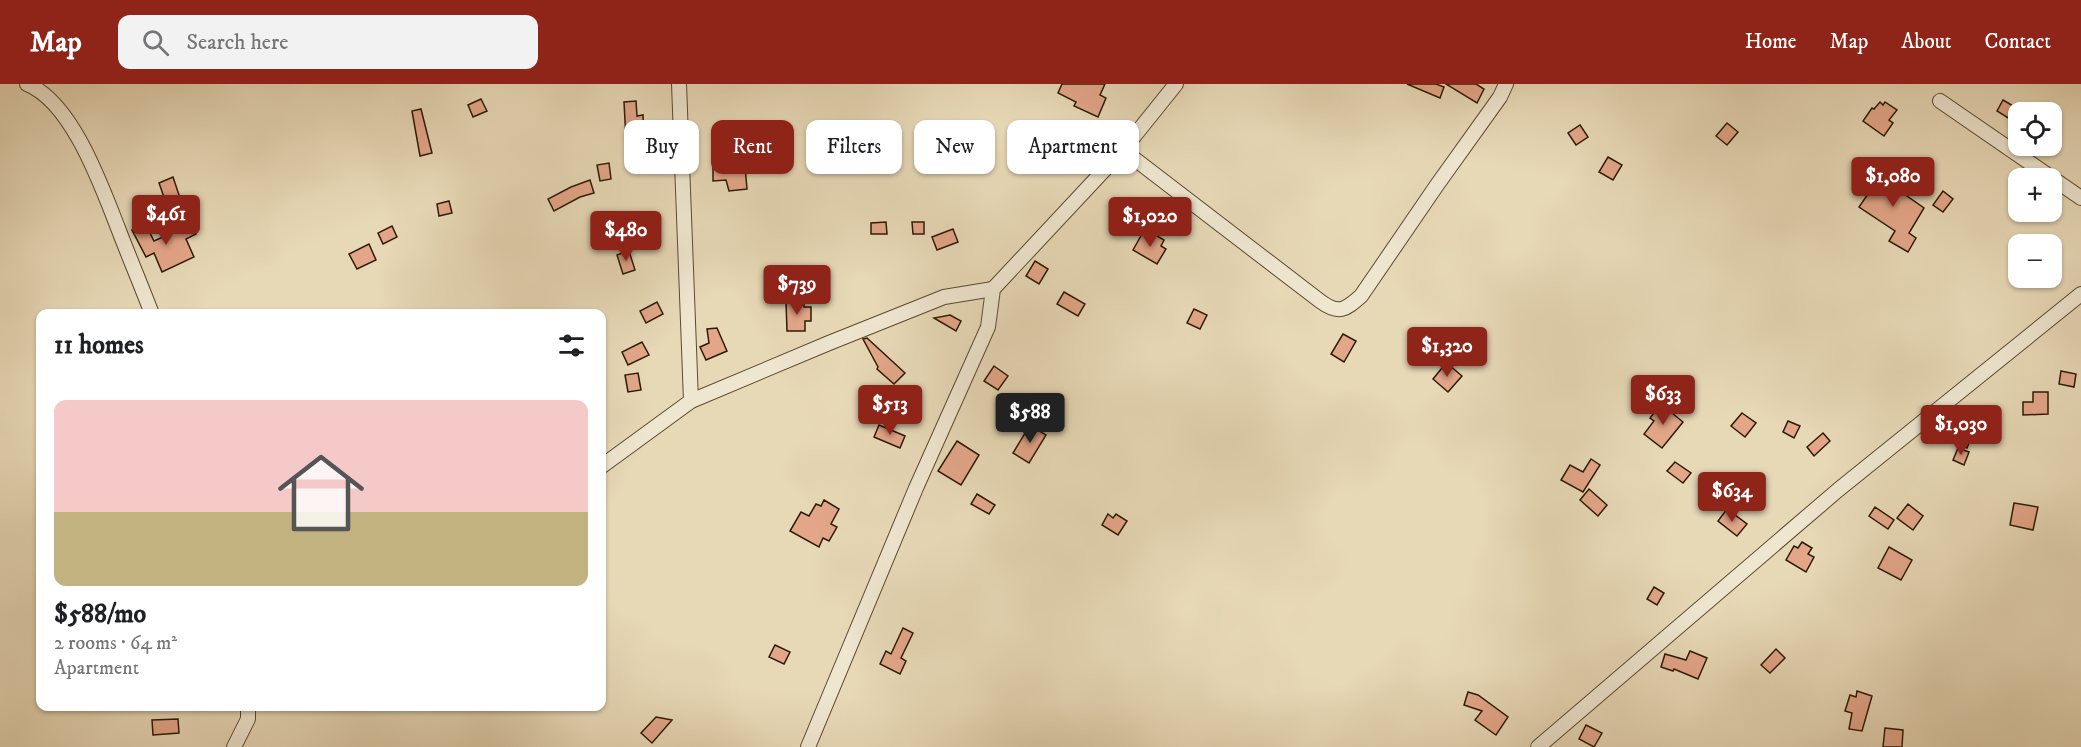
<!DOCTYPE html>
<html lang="en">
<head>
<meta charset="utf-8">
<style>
	:root { --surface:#fff; --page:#f2f2f2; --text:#202124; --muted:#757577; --line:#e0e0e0; --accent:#8f2418 }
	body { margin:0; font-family:"IM FELL DW Pica",serif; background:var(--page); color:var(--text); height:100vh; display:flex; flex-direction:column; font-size:22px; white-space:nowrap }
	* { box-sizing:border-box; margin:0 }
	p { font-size:20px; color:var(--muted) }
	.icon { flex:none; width:33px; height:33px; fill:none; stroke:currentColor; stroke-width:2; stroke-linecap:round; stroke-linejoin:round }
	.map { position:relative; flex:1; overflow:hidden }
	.sheet { position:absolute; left:36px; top:225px; width:570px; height:402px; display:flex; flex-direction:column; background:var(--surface); border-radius:12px; box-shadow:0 2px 4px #0004 }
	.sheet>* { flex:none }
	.guide { position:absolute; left:624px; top:36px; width:570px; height:54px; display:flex; gap:12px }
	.tools { position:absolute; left:2008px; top:18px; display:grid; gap:12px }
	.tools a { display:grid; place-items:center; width:54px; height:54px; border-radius:12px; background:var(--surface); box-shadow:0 2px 4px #0004; font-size:30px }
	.price { position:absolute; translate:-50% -51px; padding:0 14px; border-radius:6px; background:var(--accent); color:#fff; font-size:20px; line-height:39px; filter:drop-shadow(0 2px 3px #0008) }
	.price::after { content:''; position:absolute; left:50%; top:36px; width:18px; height:14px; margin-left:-9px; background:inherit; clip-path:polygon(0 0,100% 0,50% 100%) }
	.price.active { background:#222; color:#fff }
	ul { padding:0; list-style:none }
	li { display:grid; align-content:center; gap:12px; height:318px; padding:0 18px }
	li+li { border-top:2px solid var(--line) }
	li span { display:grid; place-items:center; height:186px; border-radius:12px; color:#555 }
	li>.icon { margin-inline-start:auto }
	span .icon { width:108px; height:108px; fill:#fffc; stroke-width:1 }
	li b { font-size:26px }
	h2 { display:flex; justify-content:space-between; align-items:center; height:72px; padding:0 18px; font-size:26px }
	.tag { padding:0 21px; border-radius:12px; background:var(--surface); box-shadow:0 2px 4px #0004; font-size:21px; line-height:54px }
	.tag.active { background:var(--accent); color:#fff }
	header { display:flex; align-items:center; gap:36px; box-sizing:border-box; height:84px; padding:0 30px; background:var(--accent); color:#fff }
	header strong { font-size:28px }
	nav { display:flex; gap:33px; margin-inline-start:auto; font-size:21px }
	.search { width:420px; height:54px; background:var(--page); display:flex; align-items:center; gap:15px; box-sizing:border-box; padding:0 21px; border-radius:12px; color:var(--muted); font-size:22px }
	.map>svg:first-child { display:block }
	.building { fill:#e3a689; stroke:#2d1b04; stroke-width:1.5 }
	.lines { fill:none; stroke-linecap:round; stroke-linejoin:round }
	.minor-casing { stroke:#5c4a30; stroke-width:16 }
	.minor { stroke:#efe6d0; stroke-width:14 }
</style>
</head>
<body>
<header>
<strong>Map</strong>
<div class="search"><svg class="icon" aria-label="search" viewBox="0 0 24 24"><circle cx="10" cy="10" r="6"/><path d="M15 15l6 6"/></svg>Search here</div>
<nav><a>Home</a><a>Map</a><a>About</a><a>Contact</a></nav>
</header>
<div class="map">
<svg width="2081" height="663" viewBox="0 0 2081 663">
	<rect width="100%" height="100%" fill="#e7d8b6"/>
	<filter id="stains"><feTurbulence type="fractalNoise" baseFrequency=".00333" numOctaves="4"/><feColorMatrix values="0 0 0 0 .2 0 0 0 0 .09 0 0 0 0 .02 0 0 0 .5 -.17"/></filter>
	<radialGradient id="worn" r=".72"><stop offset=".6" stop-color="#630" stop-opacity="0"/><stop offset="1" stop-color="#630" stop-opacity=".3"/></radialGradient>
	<!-- building -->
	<g class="building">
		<path d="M1062,0H1105L1100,11L1106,14L1098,33L1074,22L1076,18L1058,9Z"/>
		<path d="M1407,0H1436L1444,3L1440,14Z"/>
		<path d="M1446,0H1476L1484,5L1477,19Z"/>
		<path d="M481,15L487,27L473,33L468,21Z"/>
		<path d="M2003,16L2020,26L2013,37L1997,27Z"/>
		<path d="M636,17L637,32L643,31L644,55L626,56L624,18Z"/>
		<path d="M1880,18L1883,21L1885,18L1897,26L1889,36L1893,39L1884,52L1863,37L1872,24L1874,25Z"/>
		<path d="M421,25L432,69L420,72L412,27Z"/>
		<path d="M1727,39L1738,48L1727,61L1716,52Z"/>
		<path d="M1580,41L1588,53L1576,61L1568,49Z"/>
		<path d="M832,70L847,71L846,84L832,83Z"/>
		<path d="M1608,73L1622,81L1613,96L1599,88Z"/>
		<path d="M729,76V84L745,82L747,105L729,107L726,96L713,97V80Z"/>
		<path d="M609,79L611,95L600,97L597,81Z"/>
		<path d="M1889,83L1907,97L1900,107L1924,124L1909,149L1916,154L1908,168L1889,157L1895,147L1859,123L1879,94L1881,96Z"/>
		<path d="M173,93L180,114L166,119L159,99Z"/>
		<path d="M590,96L594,109L580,113L554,127L548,115L571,103Z"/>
		<path d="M1943,107L1953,115L1943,128L1933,121Z"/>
		<path d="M191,117L198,131L185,139L177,124Z"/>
		<path d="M449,117L452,129L439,132L437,120Z"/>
		<path d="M886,138L887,150H871V139Z"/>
		<path d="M912,138H924V150H913Z"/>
		<path d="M145,139L154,157L192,140L196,150L186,155L194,173L162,188L154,169L146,173L132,146Z"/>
		<path d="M392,142L397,153L383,160L378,149Z"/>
		<path d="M953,145L958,158L937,166L932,153Z"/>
		<path d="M1142,150L1151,155L1154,150L1164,156L1161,162L1166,165L1157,180L1133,166Z"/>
		<path d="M369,160L376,176L357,185L349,170Z"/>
		<path d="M629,167L635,186L623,190L617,171Z"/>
		<path d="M1035,177L1048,185L1039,200L1026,192Z"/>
		<path d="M1064,208L1085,220L1078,232L1057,220Z"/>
		<path d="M657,218L663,230L646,239L640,227Z"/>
		<path d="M786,218H804V223H811V237H805V247H787Z"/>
		<path d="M1194,225L1207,231L1200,245L1187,239Z"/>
		<path d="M950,231L961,237L956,247L934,234Z"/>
		<path d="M717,244L727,267L706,276L700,263L709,259L707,245Z"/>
		<path d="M1343,250L1356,257L1344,278L1331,270Z"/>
		<path d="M867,254L905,289L894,300L877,285L878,283L863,255Z"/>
		<path d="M642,258L649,271L628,281L622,268Z"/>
		<path d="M1449,281L1462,292L1448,308L1433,295L1442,284L1445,286Z"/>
		<path d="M994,282L1008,292L998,306L984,297Z"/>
		<path d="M2061,287L2076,290L2074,303L2059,300Z"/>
		<path d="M638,289L641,306L628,308L625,291Z"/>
		<path d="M2033,308H2048V330L2023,331V318H2033Z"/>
		<path d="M1661,320L1683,338L1662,364L1644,350L1654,337L1650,334Z"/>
		<path d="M1742,329L1756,339L1745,353L1731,342Z"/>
		<path d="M1788,337L1800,342L1794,354L1783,348Z"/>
		<path d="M879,341L905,352L900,364L874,353Z"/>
		<path d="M1030,341L1046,351L1029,379L1013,369Z"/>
		<path d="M1957,343L1973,349L1967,364L1952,358Z"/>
		<path d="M1823,349L1830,357L1814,372L1807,363Z"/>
		<path d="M957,357L979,371L961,401L938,387Z"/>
		<path d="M1958,364L1969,368L1964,381L1953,376Z"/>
		<path d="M1591,375L1600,381L1583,408L1561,396L1570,381L1583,388Z"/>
		<path d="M1675,378L1691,389L1683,399L1667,387Z"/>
		<path d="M1589,405L1607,421L1598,432L1580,416Z"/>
		<path d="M977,410L995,421L989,430L971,420Z"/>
		<path d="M824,416L839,425L831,440L837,443L829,457L823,454L819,463L790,447L801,428L809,432L816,420L821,422Z"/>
		<path d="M2014,419L2038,423L2033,446L2010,441Z"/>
		<path d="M1908,420L1923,432L1913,446L1897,434Z"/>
		<path d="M1875,423L1894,436L1888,445L1869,432Z"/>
		<path d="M1727,425L1747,440L1737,452L1718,437Z"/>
		<path d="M1108,430L1113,434L1116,430L1127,437L1118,451L1102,441Z"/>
		<path d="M1802,458L1812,464L1808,470L1814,473L1806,488L1786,476L1794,462L1798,464Z"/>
		<path d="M1889,463L1912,476L1901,496L1878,484Z"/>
		<path d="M1654,503L1664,509L1657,521L1647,515Z"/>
		<path d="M903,544L913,549L901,574L906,577L900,590L880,580L886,567L891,570Z"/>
		<path d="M775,561L790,568L784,580L769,573Z"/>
		<path d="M1776,565L1785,574L1770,589L1761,581Z"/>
		<path d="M1690,567L1707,574L1698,595L1674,585L1673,587L1661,583L1665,570L1686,576Z"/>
		<path d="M1857,607L1872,612L1862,647L1849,645L1852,629L1845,627L1850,611L1856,613Z"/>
		<path d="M1468,608L1478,611L1508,633L1496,651L1475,636L1482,627L1464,621Z"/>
		<path d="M656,633L672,636L652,659L641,649Z"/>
		<path d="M178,635L179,649L153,651L152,636Z"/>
		<path d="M1586,641L1602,649L1594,663L1579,655Z"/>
		<path d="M1885,644L1903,646L1902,663H1883Z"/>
	</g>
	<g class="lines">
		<defs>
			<g id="minor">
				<path d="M27,0C72,18 101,101 118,144C129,173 141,201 152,230"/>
				<path d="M679,0L691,317"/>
				<path d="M1940,17L2081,114"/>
				<path d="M1123,66L1320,217C1339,231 1345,226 1361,212L1437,101L1500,13L1506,0"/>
				<path d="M602,382L691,317L829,259L944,213L993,205"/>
				<path d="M234,663L248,635V622"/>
				<path d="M808,663L916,404L988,243L993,205L1123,66L1176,0"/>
				<path d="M1538,663L1838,406L2081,210"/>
			</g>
		</defs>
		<!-- minor casing -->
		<use href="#minor" class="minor-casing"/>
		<!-- minor -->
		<use href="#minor" class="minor"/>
	</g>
	<rect width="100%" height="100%" filter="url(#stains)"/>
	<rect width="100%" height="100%" fill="url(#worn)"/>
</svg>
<div class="tools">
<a><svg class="icon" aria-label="locate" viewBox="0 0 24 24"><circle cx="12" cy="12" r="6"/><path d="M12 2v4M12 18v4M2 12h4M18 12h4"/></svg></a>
<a>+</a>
<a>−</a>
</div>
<b class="price" style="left:1893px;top:124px">$1,080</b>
<b class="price" style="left:166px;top:162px">$461</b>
<b class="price" style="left:1150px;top:164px">$1,020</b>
<b class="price" style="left:626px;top:178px">$480</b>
<b class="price" style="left:797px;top:232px">$739</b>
<b class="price" style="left:1447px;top:294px">$1,320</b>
<b class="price" style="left:1663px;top:342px">$633</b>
<b class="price" style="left:890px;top:352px">$513</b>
<b class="price active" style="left:1030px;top:360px">$588</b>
<b class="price" style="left:1961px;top:372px">$1,030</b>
<b class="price" style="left:1732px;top:439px">$634</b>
<div class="guide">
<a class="tag">Buy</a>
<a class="tag active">Rent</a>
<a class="tag">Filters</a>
<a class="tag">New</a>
<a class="tag">Apartment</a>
</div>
<section class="sheet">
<h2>11 homes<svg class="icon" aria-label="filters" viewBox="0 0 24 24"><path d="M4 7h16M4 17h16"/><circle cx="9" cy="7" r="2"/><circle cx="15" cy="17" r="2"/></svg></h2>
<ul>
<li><span style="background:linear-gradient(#f6c9c9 60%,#c2b280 0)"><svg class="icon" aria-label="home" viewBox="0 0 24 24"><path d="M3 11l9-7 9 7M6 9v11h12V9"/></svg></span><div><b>$588/mo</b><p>2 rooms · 64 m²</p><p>Apartment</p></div></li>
</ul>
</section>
</div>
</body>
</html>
